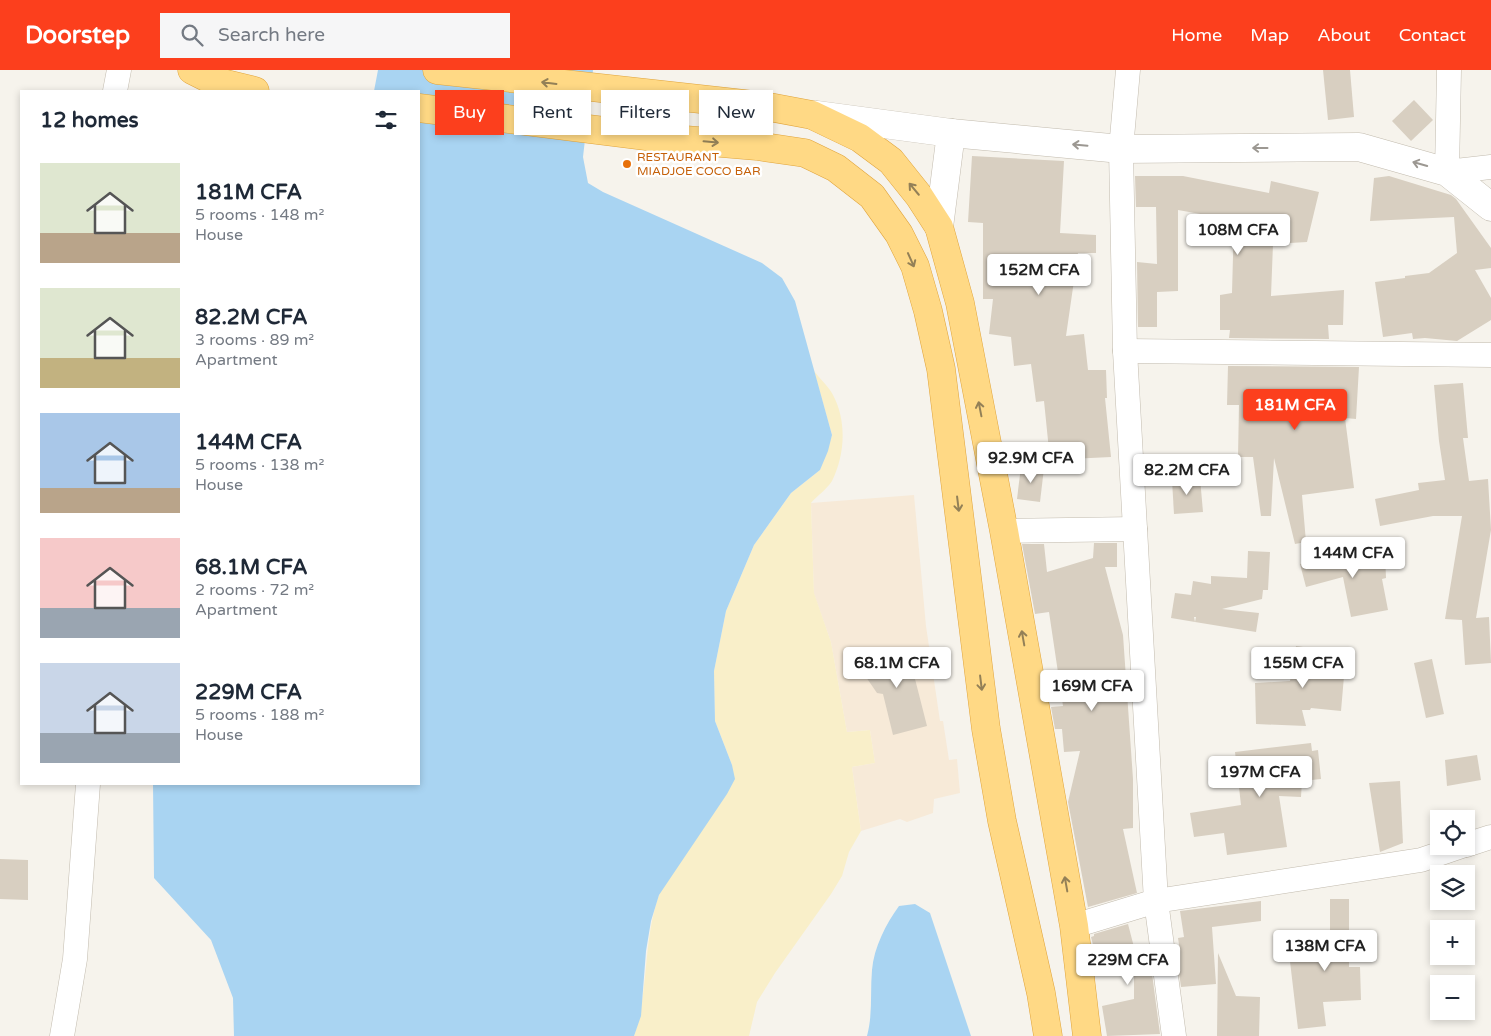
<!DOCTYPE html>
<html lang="en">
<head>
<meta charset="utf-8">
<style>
	:root { --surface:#fff; --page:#f6f6f7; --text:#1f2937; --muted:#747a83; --accent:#fc3f1d }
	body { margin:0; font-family:"Varela Round",sans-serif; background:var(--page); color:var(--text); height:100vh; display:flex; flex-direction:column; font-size:19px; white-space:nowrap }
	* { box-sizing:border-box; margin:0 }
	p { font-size:16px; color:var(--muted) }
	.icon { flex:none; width:28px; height:28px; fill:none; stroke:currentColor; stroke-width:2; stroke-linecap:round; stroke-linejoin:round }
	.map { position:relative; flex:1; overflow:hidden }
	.panel { position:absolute; left:20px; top:20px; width:400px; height:695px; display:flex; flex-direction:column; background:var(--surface); border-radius:0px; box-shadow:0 2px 8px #0003 }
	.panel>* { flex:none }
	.banner { position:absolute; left:435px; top:20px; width:475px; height:45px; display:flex; gap:10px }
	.tools { position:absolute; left:1430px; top:740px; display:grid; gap:10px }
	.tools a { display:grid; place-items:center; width:45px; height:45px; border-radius:0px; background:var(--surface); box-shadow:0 2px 8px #0003; font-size:25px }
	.price { position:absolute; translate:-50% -42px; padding:0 11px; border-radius:5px; background:#fff; color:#222; font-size:16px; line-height:32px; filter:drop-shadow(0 1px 2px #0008) }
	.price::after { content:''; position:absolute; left:50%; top:30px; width:15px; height:11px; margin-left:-8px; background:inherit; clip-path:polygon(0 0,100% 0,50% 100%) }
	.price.active { background:var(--accent); color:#fff }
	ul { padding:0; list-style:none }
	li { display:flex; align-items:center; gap:15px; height:125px; padding:0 20px }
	li span { display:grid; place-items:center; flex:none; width:140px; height:100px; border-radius:0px; color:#555 }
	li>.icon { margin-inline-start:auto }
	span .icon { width:60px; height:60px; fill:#fffc; stroke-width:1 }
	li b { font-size:21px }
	h2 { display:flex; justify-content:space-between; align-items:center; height:60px; padding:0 20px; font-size:21px }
	.tag { padding:0 18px; border-radius:0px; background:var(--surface); box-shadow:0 2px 8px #0003; font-size:18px; line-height:45px }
	.tag.active { background:var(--accent); color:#fff }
	header { display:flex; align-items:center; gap:30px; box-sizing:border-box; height:70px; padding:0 25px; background:var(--accent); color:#fff }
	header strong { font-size:24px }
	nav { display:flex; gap:28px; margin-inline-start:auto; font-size:18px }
	.search { width:350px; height:45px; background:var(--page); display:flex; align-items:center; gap:12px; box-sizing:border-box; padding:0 18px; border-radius:0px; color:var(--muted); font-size:19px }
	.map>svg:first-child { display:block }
	.commercial { fill:#f7ead8 }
	.sand { fill:#f9efc9 }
	.water { fill:#a9d4f2 }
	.building { fill:#d8cfc1 }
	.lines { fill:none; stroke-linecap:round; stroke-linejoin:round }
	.minor-casing { stroke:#c2bbae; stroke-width:25 }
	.tertiary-casing { stroke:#c2bbae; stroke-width:29 }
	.trunk-casing { stroke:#e0a43c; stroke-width:29 }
	.minor { stroke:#fff; stroke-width:24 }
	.tertiary { stroke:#fff; stroke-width:28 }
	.trunk { stroke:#ffd985; stroke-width:28 }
	.oneway { stroke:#938057 }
	.oneway2 { stroke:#9c9892 }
	.food-dot { fill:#e8710a; stroke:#fff; stroke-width:2 }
	.labels { text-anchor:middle; stroke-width:5; stroke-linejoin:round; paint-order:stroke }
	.food-label { font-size:12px; fill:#c56008; stroke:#fff; text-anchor:start }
</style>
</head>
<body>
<header>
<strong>Doorstep</strong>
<div class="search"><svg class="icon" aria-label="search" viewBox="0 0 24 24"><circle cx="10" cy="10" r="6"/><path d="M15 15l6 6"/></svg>Search here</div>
<nav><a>Home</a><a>Map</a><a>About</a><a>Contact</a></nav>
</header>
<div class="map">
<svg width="1491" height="966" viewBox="0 0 1491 966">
	<rect width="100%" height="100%" fill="#f6f3ec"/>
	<!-- commercial -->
	<path class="commercial" d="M914,425L926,556L940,651H943L949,690L957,689L960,723L934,729L933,743L907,752L900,749L861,761L852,697L875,693L870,660L847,662L831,572L814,524L811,433Z"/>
	<!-- sand -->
	<path class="sand" d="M814,301C820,309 829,317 833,325C847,351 845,385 832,411C827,419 817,426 811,433L814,523L831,572L847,662L870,660L875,693L852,697L861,761L849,782L842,806L831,824L775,903L757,932L749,966H634C649,921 643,873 658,828C662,816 672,806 678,795C697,762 714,728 732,695L715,651L714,601L726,541L754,475L791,423L820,400L832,365Z"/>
	<!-- water -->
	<g class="water">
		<path d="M378,0H593L583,87L588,113L603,122L762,193L782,208L795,231L832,365L828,381L820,400L791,423L754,475L726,541L714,601L715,651L732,695L735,709L727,724L659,825L651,851L646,881L641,946L634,966H234L233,928L211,870L154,808L153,714H419V21H374Z"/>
		<path d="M915,834L930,843L971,966H867C873,944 870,922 872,900C874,877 886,854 899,836Z"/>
	</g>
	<!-- building -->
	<g class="building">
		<path d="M1323,0H1350L1354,47L1328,50Z"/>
		<path d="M1414,30L1433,50L1411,71L1392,51Z"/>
		<path d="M972,86L1064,91L1060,163L1096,165V183H1078L1066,266L1084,264L1088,300H1106L1107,328H1105L1111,387L1050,390L1044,331L1036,332L1031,294L1014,296L1011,267L989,264L993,229H983V153L968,152Z"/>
		<path d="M1135,106H1183L1269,123L1271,111L1319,122L1307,172L1273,174L1271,226L1344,220L1343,255H1328L1329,269L1229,268L1230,260H1220V225L1232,223L1234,150L1178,140V221L1157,222V257H1138L1137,192L1157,194L1156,137H1136Z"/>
		<path d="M1389,106L1451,125L1456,129L1491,178V198L1475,200L1491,228V250L1457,271L1425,268L1413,269L1412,263L1383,267L1375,212L1405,208V206L1429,203L1457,183L1454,147L1370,151L1374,108Z"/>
		<path d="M1228,296L1359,297L1356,349L1345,348L1354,418L1302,425L1306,472L1295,474L1274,388L1271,446H1261L1253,387H1238L1239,335H1227Z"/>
		<path d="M1463,313L1468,368H1463L1469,411L1488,409L1491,460L1476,548L1489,547L1491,593L1465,595L1462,550L1445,549L1462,446H1433L1380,456L1375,429L1419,420L1418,413L1445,410L1439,371L1434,315Z"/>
		<path d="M1021,396L1044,398L1040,432L1017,429Z"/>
		<path d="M1200,408L1203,442L1174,444L1172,410Z"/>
		<path d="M1094,473H1117V497H1105L1123,565L1133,709V758L1123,759L1137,823L1088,837L1068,732L1080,681L1064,682L1062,659H1055L1051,637L1063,636L1049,542L1035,544L1022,474H1044L1047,502L1093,488Z"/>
		<path d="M1248,481L1270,482L1268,520H1263L1262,529L1222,539L1259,543L1256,562L1195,552L1196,547H1194L1195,552L1171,548L1175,523L1191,525L1193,511L1211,514V506L1247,508Z"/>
		<path d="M1385,483L1386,508L1382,509L1388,540L1351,547L1343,507L1306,517L1300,494L1333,485Z"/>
		<path d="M1296,576L1346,583L1341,641L1311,638L1310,640H1302L1306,656L1256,654L1255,613L1290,611Z"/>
		<path d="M886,577L905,581L915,597L914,605L927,656L893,665L883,624L877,623L866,607L870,588Z"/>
		<path d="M1432,589L1444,644L1426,648L1414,593Z"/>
		<path d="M1311,673L1312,681L1318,680L1321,709L1302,711L1301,727L1279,726L1287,777L1227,785L1224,763L1194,767L1190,743L1241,735L1235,682Z"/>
		<path d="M1477,685L1481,710L1447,716L1445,690Z"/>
		<path d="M1400,711L1403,773L1380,782L1369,713Z"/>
		<path d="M0,789L28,790V830L0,829Z"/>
		<path d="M1330,829H1349V897H1360L1361,930L1323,932L1326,956L1298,959L1289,883L1330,882Z"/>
		<path d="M1261,831V851L1212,857L1216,914L1181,917L1176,881H1180L1178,868L1184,867L1180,841Z"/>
		<path d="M1128,854L1135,881H1149L1160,964L1107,966L1102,936L1134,929V885L1099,898L1091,867L1094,866V864Z"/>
		<path d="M1218,883L1236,926L1260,927L1259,966H1217Z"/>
	</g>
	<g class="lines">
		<defs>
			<g id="minor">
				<path d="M1128,0L1121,79L1125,281L1156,831L1174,966"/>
				<path d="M1449,0L1447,102L1491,97"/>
				<path d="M115,21L119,0"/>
				<path d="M1125,281L1491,285"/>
				<path d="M1004,461L1135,459"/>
				<path d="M1466,775L1491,767"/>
				<path d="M1074,856L1156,831L1421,790L1462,776"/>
				<path d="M62,966L75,889L88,714"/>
			</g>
			<g id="tertiary">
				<path d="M817,45L951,63L1121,79L1359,77L1447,102L1491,137"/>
				<path d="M939,157L951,63"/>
			</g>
			<g id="trunk">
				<path d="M192,0L214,11L255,21"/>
				<path d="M437,0L764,36L812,45L860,68L891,91L919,126L939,157L960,233L1004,461L1074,856L1087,966"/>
				<path d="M419,38L662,68L757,76L805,83L836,98L872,126L899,164L915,196L928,241L941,299L986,659L1002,751L1041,923L1048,966"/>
			</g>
		</defs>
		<!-- minor casing -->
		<use href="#minor" class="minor-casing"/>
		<!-- tertiary casing -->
		<use href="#tertiary" class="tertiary-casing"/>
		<!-- trunk casing -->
		<use href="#trunk" class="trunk-casing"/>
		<!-- minor -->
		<use href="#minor" class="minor"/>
		<!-- tertiary -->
		<use href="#tertiary" class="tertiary"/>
		<!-- trunk -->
		<use href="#trunk" class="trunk"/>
	</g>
	<!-- one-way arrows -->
	<defs><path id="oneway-shaft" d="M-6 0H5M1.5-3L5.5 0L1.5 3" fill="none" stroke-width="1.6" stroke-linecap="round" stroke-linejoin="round" transform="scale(1.25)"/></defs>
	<g class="oneway">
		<use href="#oneway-shaft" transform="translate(549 13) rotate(-173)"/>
		<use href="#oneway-shaft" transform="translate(711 72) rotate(5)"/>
		<use href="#oneway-shaft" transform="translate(914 119) rotate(-130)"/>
		<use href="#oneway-shaft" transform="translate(911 190) rotate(66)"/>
		<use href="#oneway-shaft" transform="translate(980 339) rotate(-101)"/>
		<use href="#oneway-shaft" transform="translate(958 434) rotate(83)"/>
		<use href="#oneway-shaft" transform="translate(1023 568) rotate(-100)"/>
		<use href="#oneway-shaft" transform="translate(981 613) rotate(83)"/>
		<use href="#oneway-shaft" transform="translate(1066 814) rotate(-100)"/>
	</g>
	<g class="oneway2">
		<use href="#oneway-shaft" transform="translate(1080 75) rotate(-175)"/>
		<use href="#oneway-shaft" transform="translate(1260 78) rotate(180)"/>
		<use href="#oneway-shaft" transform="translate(1420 94) rotate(-164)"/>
	</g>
	<!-- markers -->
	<circle class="food-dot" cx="627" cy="94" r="5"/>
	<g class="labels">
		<!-- food labels -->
		<g class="food-label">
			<text x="637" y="91">RESTAURANT<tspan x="637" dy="14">MIADJOE COCO BAR</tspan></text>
		</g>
	</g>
</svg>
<div class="tools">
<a><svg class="icon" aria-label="locate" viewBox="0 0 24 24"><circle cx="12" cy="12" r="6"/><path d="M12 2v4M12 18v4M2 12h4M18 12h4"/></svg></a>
<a><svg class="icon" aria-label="layers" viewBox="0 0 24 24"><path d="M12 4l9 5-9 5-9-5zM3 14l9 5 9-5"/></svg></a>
<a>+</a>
<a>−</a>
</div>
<b class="price" style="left:1238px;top:186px">108M CFA</b>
<b class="price" style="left:1039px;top:226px">152M CFA</b>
<b class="price active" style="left:1295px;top:361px">181M CFA</b>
<b class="price" style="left:1031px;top:414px">92.9M CFA</b>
<b class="price" style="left:1187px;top:426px">82.2M CFA</b>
<b class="price" style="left:1353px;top:509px">144M CFA</b>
<b class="price" style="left:897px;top:619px">68.1M CFA</b>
<b class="price" style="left:1303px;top:619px">155M CFA</b>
<b class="price" style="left:1092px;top:642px">169M CFA</b>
<b class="price" style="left:1260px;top:728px">197M CFA</b>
<b class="price" style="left:1325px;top:902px">138M CFA</b>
<b class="price" style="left:1128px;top:916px">229M CFA</b>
<div class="banner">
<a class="tag active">Buy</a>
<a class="tag">Rent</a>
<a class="tag">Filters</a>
<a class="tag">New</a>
</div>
<section class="panel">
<h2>12 homes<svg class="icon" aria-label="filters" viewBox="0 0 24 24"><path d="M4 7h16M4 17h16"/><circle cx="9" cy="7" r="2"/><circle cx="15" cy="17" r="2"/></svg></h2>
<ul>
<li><span style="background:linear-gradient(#dfe7d0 70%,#b9a48a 0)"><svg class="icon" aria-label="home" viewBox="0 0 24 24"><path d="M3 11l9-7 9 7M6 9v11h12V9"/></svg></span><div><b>181M CFA</b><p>5 rooms · 148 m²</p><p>House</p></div></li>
<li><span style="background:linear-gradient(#dfe7d0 70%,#c2b280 0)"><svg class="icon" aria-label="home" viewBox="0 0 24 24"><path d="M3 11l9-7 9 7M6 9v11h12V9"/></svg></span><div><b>82.2M CFA</b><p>3 rooms · 89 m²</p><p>Apartment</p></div></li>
<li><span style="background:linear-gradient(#a9c7e8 75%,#b9a48a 0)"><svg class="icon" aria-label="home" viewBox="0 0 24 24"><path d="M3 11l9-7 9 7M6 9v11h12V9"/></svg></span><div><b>144M CFA</b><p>5 rooms · 138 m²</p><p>House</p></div></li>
<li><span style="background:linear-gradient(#f6c9c9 70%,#9aa5b1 0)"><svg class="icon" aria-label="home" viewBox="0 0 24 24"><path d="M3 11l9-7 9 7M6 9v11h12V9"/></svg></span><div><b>68.1M CFA</b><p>2 rooms · 72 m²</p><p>Apartment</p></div></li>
<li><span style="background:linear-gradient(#c9d6e8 70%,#9aa5b1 0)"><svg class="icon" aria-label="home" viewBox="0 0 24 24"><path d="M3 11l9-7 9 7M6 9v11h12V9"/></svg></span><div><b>229M CFA</b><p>5 rooms · 188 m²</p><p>House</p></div></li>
</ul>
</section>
</div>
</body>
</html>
